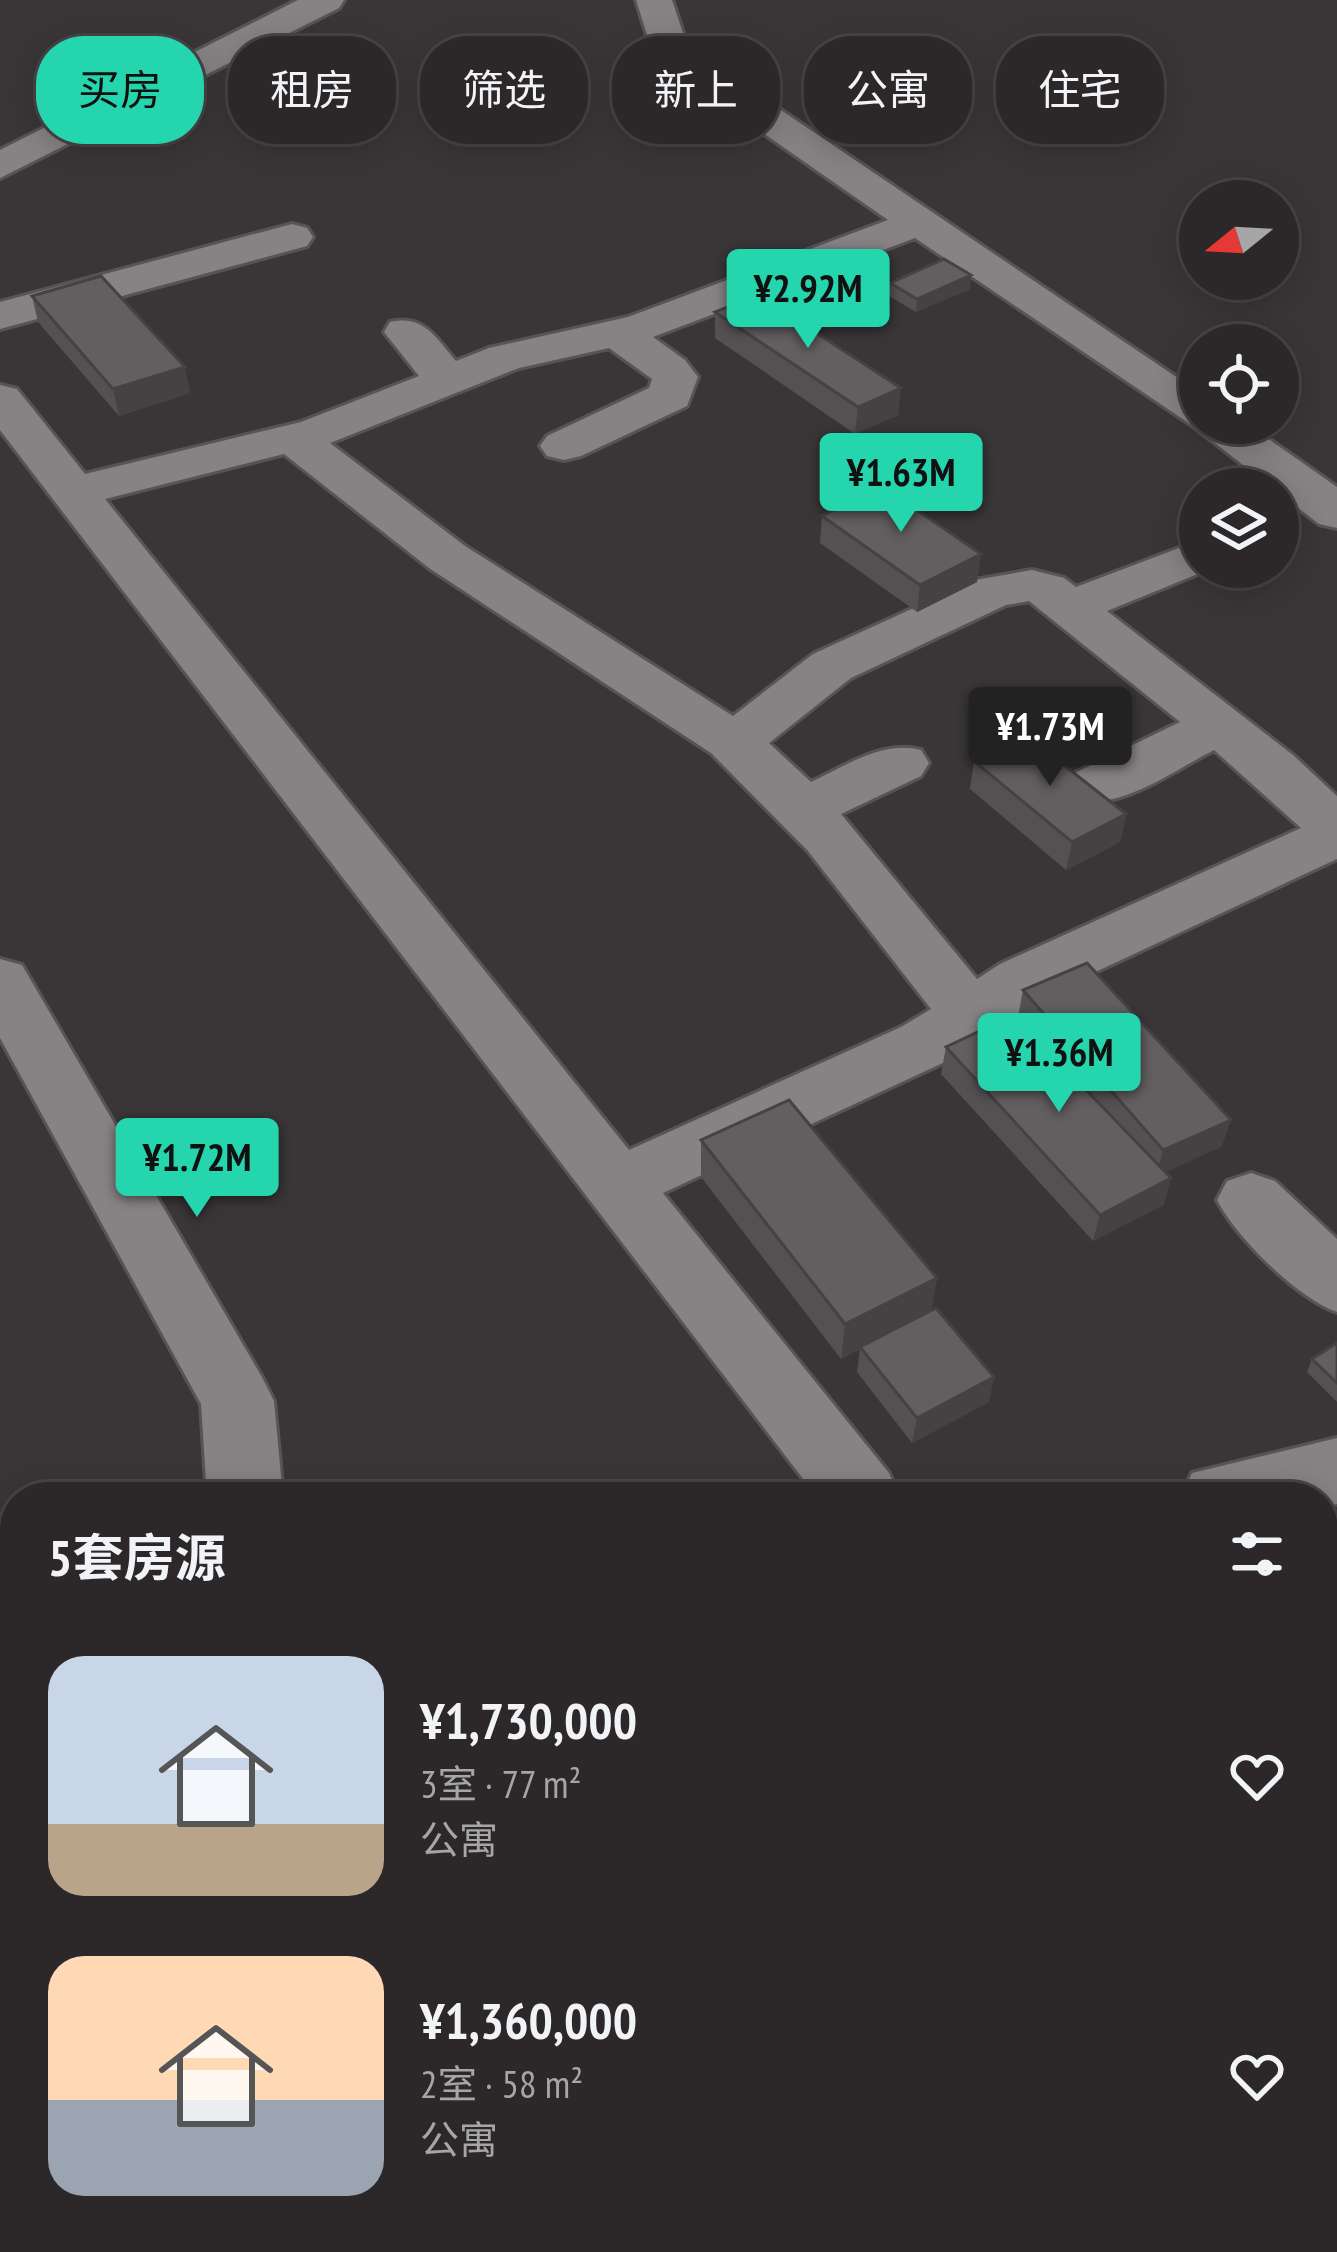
<!DOCTYPE html>
<html lang="zh">
<head>
<meta charset="utf-8">
<style>
	:root { --surface:#2c282a; --page:#383436; --text:#f1f3f6; --muted:#a6a6a8; --line:#484447; --accent:#25d5ae }
	body { margin:0; font-family:"PT Sans Narrow","Noto Sans SC",sans-serif; background:var(--page); color:var(--text); height:100vh; display:flex; flex-direction:column; font-size:45px; white-space:nowrap }
	* { box-sizing:border-box; margin:0 }
	p { font-size:39px; color:var(--muted) }
	.icon { flex:none; width:66px; height:66px; fill:none; stroke:currentColor; stroke-width:2; stroke-linecap:round; stroke-linejoin:round }
	.map { position:relative; flex:1; overflow:hidden }
	.sheet { position:absolute; left:0px; top:1482px; width:1338px; height:771px; display:flex; flex-direction:column; background:var(--surface); border-radius:48px 48px 0 0; box-shadow:0 6px 30px #0003,0 0 0 3px var(--line) }
	.sheet>* { flex:none }
	.hud { position:absolute; left:36px; top:36px; width:1266px; height:108px; display:flex; gap:24px }
	.needle { width:78px; rotate:252deg }
	.controls { position:absolute; left:1179px; top:180px; display:grid; gap:24px }
	.controls a { display:grid; place-items:center; width:120px; height:120px; border-radius:50%; background:var(--surface); box-shadow:0 6px 30px #0003,0 0 0 3px var(--line); font-size:60px }
	.price { position:absolute; translate:-50% -102px; padding:0 27px; border-radius:12px; background:var(--accent); color:#111; font-size:39px; line-height:78px; filter:drop-shadow(0 3px 6px #0008) }
	.price::after { content:''; position:absolute; left:50%; top:72px; width:36px; height:27px; margin-left:-18px; background:inherit; clip-path:polygon(0 0,100% 0,50% 100%) }
	.price.selected { background:#222; color:#fff }
	ul { padding:0; list-style:none }
	li { display:flex; align-items:center; gap:36px; height:300px; padding:0 48px }
	li span { display:grid; place-items:center; flex:none; width:336px; height:240px; border-radius:36px; color:#555 }
	li>.icon { margin-inline-start:auto }
	span .icon { width:144px; height:144px; fill:#fffc; stroke-width:1 }
	li b { font-size:51px }
	h2 { display:flex; justify-content:space-between; align-items:center; height:144px; padding:0 48px; font-size:51px }
	.pill { padding:0 42px; border-radius:48px; background:var(--surface); box-shadow:0 6px 30px #0003,0 0 0 3px var(--line); font-size:42px; line-height:108px }
	.pill.selected { background:var(--accent); color:#111 }
	.map>svg:first-child { display:block }
	.green { fill:#573a46 }
	.lines { fill:none; stroke-linecap:round; stroke-linejoin:round }
	.minor-casing { stroke:#575455; stroke-width:6 }
	.path { stroke:#736f71; stroke-width:9; stroke-dasharray:8 12; stroke-linecap:butt }
	.minor { fill:#878284; fill-rule:evenodd }
	.wall { fill:#555153 }
	.shaded-wall { fill:#454243 }
	.building { fill:#635e60; stroke:#454243; stroke-width:3 }
</style>
</head>
<body>
<div class="map">
<svg width="1337" height="2252" viewBox="0 0 1337 2252">
	<rect width="100%" height="100%" fill="#3a3638"/>
	<!-- green -->
	<path class="green" d="M15,1744V2238H105L107,2252H0V1746Z"/>
	<g class="lines">
		<defs>
			<g id="minor">
				<path d="M298,0H344L339,8L0,178V150Z"/>
				<path d="M636,0H672L684,36L707,60L1200,393V423H1246L1337,487V528L1319,524L1193,426L915,238L653,337L685,360L698,377L687,406L581,456L564,460L547,456L540,446L547,436L649,388L652,379L609,348L519,368L330,443L465,546L733,716L813,654L975,580L1032,570L1064,578L1076,587L1200,540V567H1215L1107,611L1293,755L1337,796V859L1044,996L947,1061L663,1193L889,1473L900,1497H817L0,430V385L17,389L85,474L301,422L419,376L384,332L390,322C424,314 436,338 456,361L489,348L628,317L888,220L681,76L648,38ZM284,454L429,568L711,753L808,851L931,1009L901,1027L629,1150L105,499ZM1029,601L1180,722L1075,773L1067,786L1075,799C1120,812 1174,770 1214,750L1301,828L1000,964L977,979L841,814L921,776L929,763L921,750C883,740 845,766 811,782L769,743L851,678L1006,605Z"/>
				<path d="M292,224L307,228L313,237L307,246L0,329V302Z"/>
				<path d="M0,959L22,965L263,1379L274,1401L283,1497H207L201,1404L0,1038Z"/>
				<path d="M1251,1173L1275,1181L1337,1239V1312C1297,1298 1237,1238 1217,1200L1227,1181Z"/>
				<path d="M1337,1438V1504L1323,1507V1497H1181L1192,1473Z"/>
				<path d="M15,1626V1700L0,1703V1629Z"/>
				<path d="M1323,2012L1337,2017V2119L1323,2113Z"/>
				<path d="M116,2238H212L214,2252H118Z"/>
			</g>
		</defs>
		<!-- minor casing -->
		<use href="#minor" class="minor-casing"/>
		<!-- path -->
		<path class="path" d="M0,2197L15,2191"/>
		<!-- minor -->
		<use href="#minor" class="minor"/>
	</g>
	<!-- wall -->
	<g class="wall">
		<path d="M890,283L970,289L916,312L889,296Z"/>
		<path d="M32,296L190,393L119,416L38,322Z"/>
		<path d="M715,312L898,415L855,434L715,338Z"/>
		<path d="M822,516L977,582L917,612L820,543Z"/>
		<path d="M974,761L1126,814L1120,842L1066,870L970,789Z"/>
		<path d="M1023,990L1222,1146L1165,1172L1171,1178L1163,1205L1093,1241L941,1074L946,1047L1041,1043L1018,1017Z"/>
		<path d="M701,1140L937,1278L931,1310L989,1402L912,1443L857,1372L860,1349L841,1359L701,1177Z"/>
		<path d="M1337,1343V1402L1307,1372L1312,1359Z"/>
	</g>
	<!-- shaded-wall -->
	<g class="shaded-wall">
		<path d="M971,275L970,289L916,312L917,299Z"/>
		<path d="M185,367L190,393L119,416L113,389Z"/>
		<path d="M901,388L898,415L855,434L858,407Z"/>
		<path d="M981,554L977,582L917,612L920,585Z"/>
		<path d="M1126,814L1120,842L1066,870L1072,842Z"/>
		<path d="M1231,1120L1222,1146L1156,1177L1163,1150Z"/>
		<path d="M1171,1178L1163,1205L1093,1241L1100,1215Z"/>
		<path d="M937,1278L931,1313L841,1359L845,1324Z"/>
		<path d="M994,1377L989,1402L912,1443L917,1418Z"/>
	</g>
	<!-- building -->
	<g class="building">
		<path d="M944,259L971,275L917,299L890,283Z"/>
		<path d="M101,276L185,367L113,389L32,296Z"/>
		<path d="M758,295L901,388L858,407L715,312Z"/>
		<path d="M882,486L981,554L920,585L822,516Z"/>
		<path d="M1027,736L1126,814L1072,842L974,761Z"/>
		<path d="M1087,963L1231,1120L1163,1150L1023,990Z"/>
		<path d="M1014,1015L1171,1178L1100,1215L946,1047Z"/>
		<path d="M789,1100L937,1278L845,1324L701,1140Z"/>
		<path d="M936,1308L994,1377L917,1418L860,1347Z"/>
		<path d="M1337,1343V1383L1312,1359Z"/>
		<path d="M231,2238H354L360,2252H236Z"/>
	</g>
</svg>
<div class="controls">
<a><svg class="needle" viewBox="-14 -14 28 28"><path d="M0-13l5 13h-10z" fill="#e53935"/><path d="M0 13l5-13h-10z" fill="#a6a6a8"/></svg></a>
<a><svg class="icon" aria-label="locate" viewBox="0 0 24 24"><circle cx="12" cy="12" r="6"/><path d="M12 2v4M12 18v4M2 12h4M18 12h4"/></svg></a>
<a><svg class="icon" aria-label="layers" viewBox="0 0 24 24"><path d="M12 4l9 5-9 5-9-5zM3 14l9 5 9-5"/></svg></a>
</div>
<b class="price" style="left:808px;top:351px">¥2.92M</b>
<b class="price" style="left:901px;top:535px">¥1.63M</b>
<b class="price selected" style="left:1050px;top:789px">¥1.73M</b>
<b class="price" style="left:1059px;top:1115px">¥1.36M</b>
<b class="price" style="left:197px;top:1220px">¥1.72M</b>
<div class="hud">
<a class="pill selected">买房</a>
<a class="pill">租房</a>
<a class="pill">筛选</a>
<a class="pill">新上</a>
<a class="pill">公寓</a>
<a class="pill">住宅</a>
</div>
<section class="sheet">
<h2>5套房源<svg class="icon" aria-label="filters" viewBox="0 0 24 24"><path d="M4 7h16M4 17h16"/><circle cx="9" cy="7" r="2"/><circle cx="15" cy="17" r="2"/></svg></h2>
<ul>
<li><span style="background:linear-gradient(#c9d6e8 70%,#b9a48a 0)"><svg class="icon" aria-label="home" viewBox="0 0 24 24"><path d="M3 11l9-7 9 7M6 9v11h12V9"/></svg></span><div><b>¥1,730,000</b><p>3室 · 77 m²</p><p>公寓</p></div><svg class="icon" aria-label="heart" viewBox="0 0 24 24"><path d="M12 20l-8-8c-3-5 5-10 8-4 3-6 11-1 8 4z"/></svg></li>
<li><span style="background:linear-gradient(#ffd9b3 60%,#9aa5b1 0)"><svg class="icon" aria-label="home" viewBox="0 0 24 24"><path d="M3 11l9-7 9 7M6 9v11h12V9"/></svg></span><div><b>¥1,360,000</b><p>2室 · 58 m²</p><p>公寓</p></div><svg class="icon" aria-label="heart" viewBox="0 0 24 24"><path d="M12 20l-8-8c-3-5 5-10 8-4 3-6 11-1 8 4z"/></svg></li>
</ul>
</section>
</div>
</body>
</html>
